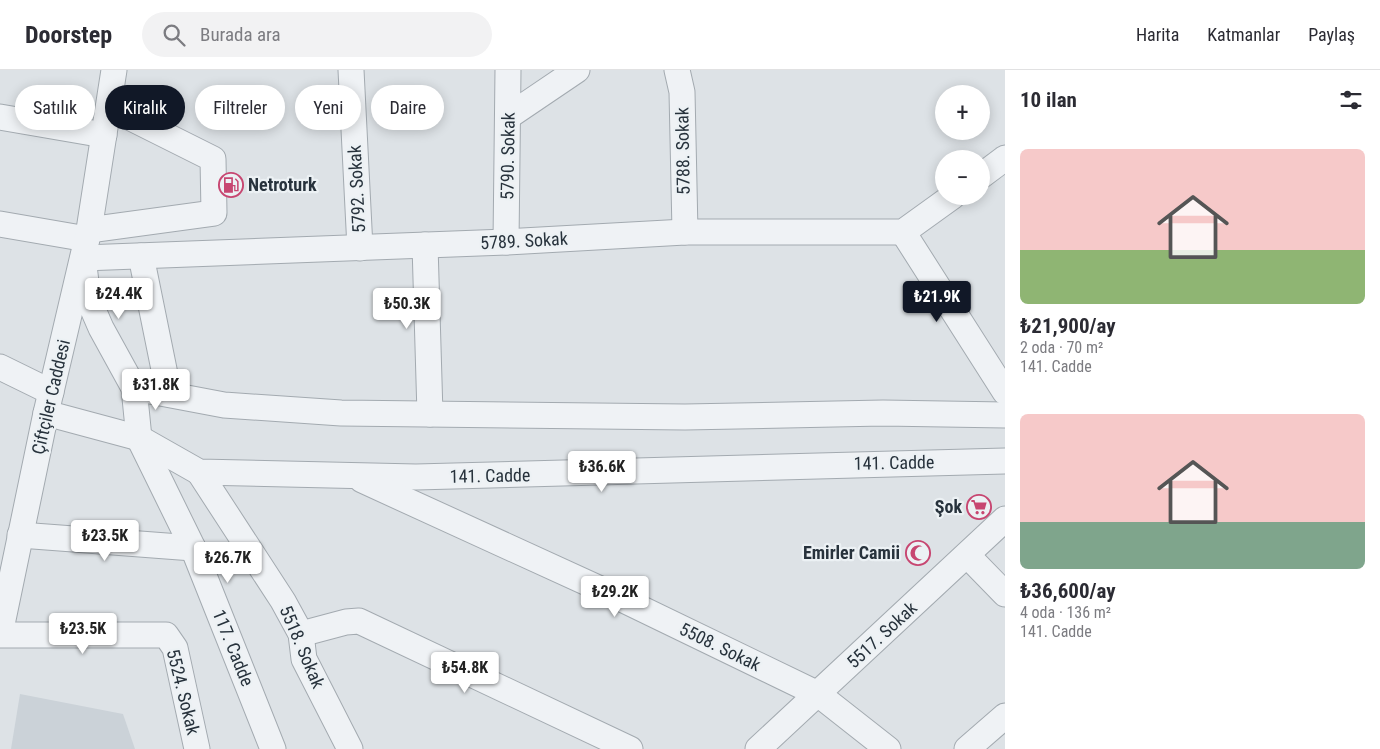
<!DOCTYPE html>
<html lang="tr">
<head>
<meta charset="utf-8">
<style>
	:root { --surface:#fff; --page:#f2f2f3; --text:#2b2b33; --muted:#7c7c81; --line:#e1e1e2; --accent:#111827 }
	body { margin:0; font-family:"Roboto Condensed",sans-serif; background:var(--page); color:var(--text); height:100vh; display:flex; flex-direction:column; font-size:19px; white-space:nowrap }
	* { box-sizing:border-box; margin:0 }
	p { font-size:16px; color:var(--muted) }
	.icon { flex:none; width:28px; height:28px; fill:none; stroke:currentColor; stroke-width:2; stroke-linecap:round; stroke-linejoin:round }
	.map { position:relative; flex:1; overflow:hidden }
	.panel { display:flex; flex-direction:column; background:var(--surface); width:375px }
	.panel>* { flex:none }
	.banner { position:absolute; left:15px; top:15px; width:475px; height:45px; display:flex; gap:10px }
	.fabs { position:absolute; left:935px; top:15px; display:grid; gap:10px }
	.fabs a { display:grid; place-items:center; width:55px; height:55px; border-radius:50%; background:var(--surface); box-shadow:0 2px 12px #0003; font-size:25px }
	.price { position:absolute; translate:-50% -42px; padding:0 11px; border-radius:5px; background:#fff; color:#222; font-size:16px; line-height:32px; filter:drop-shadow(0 1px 2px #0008) }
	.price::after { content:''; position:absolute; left:50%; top:30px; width:15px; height:11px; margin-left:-8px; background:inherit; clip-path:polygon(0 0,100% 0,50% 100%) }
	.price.current { background:var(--accent); color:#fff }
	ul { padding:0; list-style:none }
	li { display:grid; align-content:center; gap:10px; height:265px; padding:0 15px }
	li span { display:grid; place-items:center; height:155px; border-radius:8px; color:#555 }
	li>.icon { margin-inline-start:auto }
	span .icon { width:90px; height:90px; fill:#fffc; stroke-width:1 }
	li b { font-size:21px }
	h2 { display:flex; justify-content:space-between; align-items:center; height:60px; padding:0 15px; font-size:21px }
	.pill { padding:0 18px; border-radius:22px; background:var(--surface); box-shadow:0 2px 12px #0003; font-size:18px; line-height:45px }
	.pill.current { background:var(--accent); color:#fff }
	header { display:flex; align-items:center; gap:30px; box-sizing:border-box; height:70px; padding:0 25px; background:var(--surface); border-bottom:1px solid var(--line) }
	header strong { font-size:24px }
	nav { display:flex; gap:28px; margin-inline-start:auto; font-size:18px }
	.search { width:350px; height:45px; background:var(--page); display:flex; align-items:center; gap:12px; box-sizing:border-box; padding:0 18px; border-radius:28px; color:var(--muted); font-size:19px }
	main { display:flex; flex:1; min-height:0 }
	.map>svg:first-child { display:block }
	.built { fill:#cbd2d8 }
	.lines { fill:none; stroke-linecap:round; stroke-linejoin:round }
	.minor-casing { stroke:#a3aab0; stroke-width:27 }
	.minor { stroke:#eff2f5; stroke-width:25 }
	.labels { text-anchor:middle; stroke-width:4.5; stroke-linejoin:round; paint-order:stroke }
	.street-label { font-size:18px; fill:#27323c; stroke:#ecf1f4 }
	.poi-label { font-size:18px; font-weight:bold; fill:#27323c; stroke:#ecf1f4; text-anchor:end }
</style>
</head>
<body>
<header>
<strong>Doorstep</strong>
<div class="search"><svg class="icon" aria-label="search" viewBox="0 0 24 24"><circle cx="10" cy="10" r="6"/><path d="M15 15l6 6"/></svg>Burada ara</div>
<nav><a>Harita</a><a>Katmanlar</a><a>Paylaş</a></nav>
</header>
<main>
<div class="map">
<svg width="1005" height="679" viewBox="0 0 1005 679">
	<rect width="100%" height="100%" fill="#dde2e6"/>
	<!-- built -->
	<path class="built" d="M20,624L123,644L135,679H11Z"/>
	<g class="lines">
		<defs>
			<g id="minor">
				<path d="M351,0L360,178"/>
				<path d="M677,0L682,22L685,162"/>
				<path d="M509,46L577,0"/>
				<path d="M0,47L104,65"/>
				<path d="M981,106L1005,88"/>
				<path d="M0,154L87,169"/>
				<path d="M89,160L214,143L213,89L109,37"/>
				<path d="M903,162L1005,322"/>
				<path d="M506,172L508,0"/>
				<path d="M425,175L430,344"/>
				<path d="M141,186L169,324"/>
				<path d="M0,297L51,322"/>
				<path d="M134,318L224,335L341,343L685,347L883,343L1005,345"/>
				<path d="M46,343L139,368L199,402L416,407L1005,391"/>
				<path d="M199,402L283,531L301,564L304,589L350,679"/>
				<path d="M362,410L607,522L818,624L888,679"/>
				<path d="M20,465L193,478"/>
				<path d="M967,485L1005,524"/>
				<path d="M0,564L46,343L89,160L114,0"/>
				<path d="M301,564L346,552L359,551L630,679"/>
				<path d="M0,565H166L175,578L197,679"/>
				<path d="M273,679L193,478L139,368L134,318L101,258L88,228L83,188L506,172L685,162H903L953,126"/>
				<path d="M758,679L1005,449"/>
				<path d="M967,679L1005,646"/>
			</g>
		</defs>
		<!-- minor casing -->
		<use href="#minor" class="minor-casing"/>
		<!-- minor -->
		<use href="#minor" class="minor"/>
	</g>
	<!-- icons -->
	<defs>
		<symbol id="fuel-ring" viewBox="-11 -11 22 22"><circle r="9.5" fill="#ecf1f4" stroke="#c74671" stroke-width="1.5"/><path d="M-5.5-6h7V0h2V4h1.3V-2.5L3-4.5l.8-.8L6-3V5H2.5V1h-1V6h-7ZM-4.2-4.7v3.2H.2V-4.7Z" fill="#c74671"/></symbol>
		<symbol id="supermarket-ring" viewBox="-11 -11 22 22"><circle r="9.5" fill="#ecf1f4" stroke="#c74671" stroke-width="1.5"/><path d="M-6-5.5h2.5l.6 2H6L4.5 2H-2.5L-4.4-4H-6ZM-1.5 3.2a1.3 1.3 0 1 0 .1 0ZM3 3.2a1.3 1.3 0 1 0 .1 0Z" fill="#c74671"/></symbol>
		<symbol id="mosque-ring" viewBox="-11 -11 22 22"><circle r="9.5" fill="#ecf1f4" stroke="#c74671" stroke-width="1.5"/><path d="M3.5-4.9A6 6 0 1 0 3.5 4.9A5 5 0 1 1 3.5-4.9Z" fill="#c74671"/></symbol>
	</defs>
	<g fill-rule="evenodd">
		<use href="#fuel-ring" x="217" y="101" width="28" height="28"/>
		<use href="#supermarket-ring" x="965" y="423" width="28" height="28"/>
		<use href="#mosque-ring" x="904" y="469" width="28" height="28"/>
	</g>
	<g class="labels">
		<!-- street labels -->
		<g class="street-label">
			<text transform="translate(683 81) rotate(-91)" y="6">5788. Sokak</text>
			<text transform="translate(508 86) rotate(-89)" y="6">5790. Sokak</text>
			<text transform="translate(357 119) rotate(-93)" y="6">5792. Sokak</text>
			<text transform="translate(524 171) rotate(-3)" y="6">5789. Sokak</text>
			<text transform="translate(51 327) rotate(-77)" y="6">Çiftçiler Caddesi</text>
			<text transform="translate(894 393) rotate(-1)" y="6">141. Cadde</text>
			<text transform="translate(490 406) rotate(-1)" y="6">141. Cadde</text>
			<text transform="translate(882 565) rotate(-43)" y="6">5517. Sokak</text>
			<text transform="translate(302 577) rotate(67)" y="6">5518. Sokak</text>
			<text transform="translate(720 577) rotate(26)" y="6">5508. Sokak</text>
			<text transform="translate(233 578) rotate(68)" y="6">117. Cadde</text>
			<text transform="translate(183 622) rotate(76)" y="6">5524. Sokak</text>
		</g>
		<!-- poi labels -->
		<g class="poi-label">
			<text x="248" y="121" text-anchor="start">Netroturk</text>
			<text x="962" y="443">Şok</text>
			<text x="900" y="489">Emirler Camii</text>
		</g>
	</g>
</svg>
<div class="fabs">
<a>+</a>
<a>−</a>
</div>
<b class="price" style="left:119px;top:250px">₺24.4K</b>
<b class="price current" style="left:937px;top:253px">₺21.9K</b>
<b class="price" style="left:407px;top:260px">₺50.3K</b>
<b class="price" style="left:156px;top:341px">₺31.8K</b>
<b class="price" style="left:602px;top:423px">₺36.6K</b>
<b class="price" style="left:105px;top:492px">₺23.5K</b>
<b class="price" style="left:228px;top:514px">₺26.7K</b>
<b class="price" style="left:615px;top:548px">₺29.2K</b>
<b class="price" style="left:83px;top:585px">₺23.5K</b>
<b class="price" style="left:465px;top:624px">₺54.8K</b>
<div class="banner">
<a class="pill">Satılık</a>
<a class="pill current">Kiralık</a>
<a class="pill">Filtreler</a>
<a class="pill">Yeni</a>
<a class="pill">Daire</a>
</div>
</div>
<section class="panel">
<h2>10 ilan<svg class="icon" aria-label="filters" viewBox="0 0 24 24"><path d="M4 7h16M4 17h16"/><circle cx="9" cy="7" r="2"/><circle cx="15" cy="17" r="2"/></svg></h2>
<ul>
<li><span style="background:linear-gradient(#f6c9c9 65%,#8fb573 0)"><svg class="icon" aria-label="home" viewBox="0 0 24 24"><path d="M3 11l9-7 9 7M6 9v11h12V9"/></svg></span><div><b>₺21,900/ay</b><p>2 oda · 70 m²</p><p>141. Cadde</p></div></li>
<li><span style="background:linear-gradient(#f6c9c9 70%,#7fa58c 0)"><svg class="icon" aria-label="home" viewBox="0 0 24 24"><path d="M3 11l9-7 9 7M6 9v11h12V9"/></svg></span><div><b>₺36,600/ay</b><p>4 oda · 136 m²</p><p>141. Cadde</p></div></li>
</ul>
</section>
</main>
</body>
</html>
